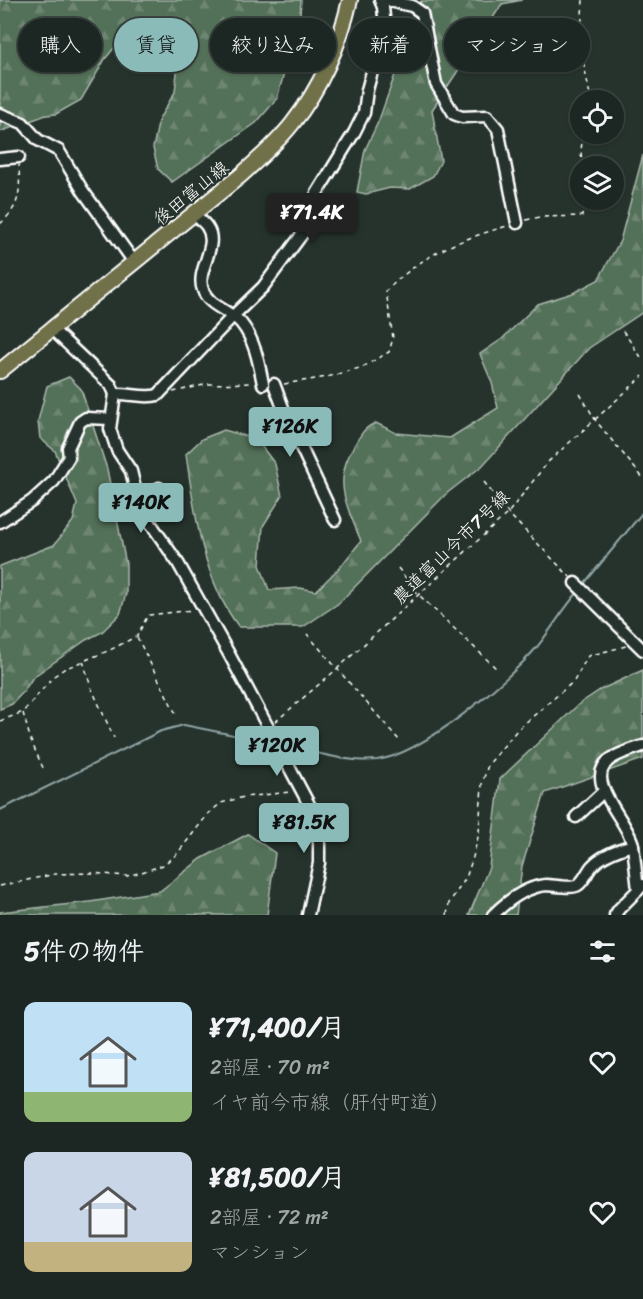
<!DOCTYPE html>
<html lang="ja">
<head>
<meta charset="utf-8">
<style>
	:root { --surface:#1c2622; --page:#29322f; --text:#f1f3f6; --muted:#a0a5a5; --line:#3a4340; --accent:#8bbbb9 }
	body { margin:0; font-family:Sriracha,"Klee One",sans-serif; background:var(--page); color:var(--text); height:100vh; display:flex; flex-direction:column; font-size:22px; white-space:nowrap }
	* { box-sizing:border-box; margin:0 }
	p { font-size:20px; color:var(--muted) }
	.icon { flex:none; width:33px; height:33px; fill:none; stroke:currentColor; stroke-width:2; stroke-linecap:round; stroke-linejoin:round }
	.map { position:relative; height:915px; overflow:hidden }
	.panel { display:flex; flex-direction:column; background:var(--surface); flex:1 }
	.panel>* { flex:none }
	.guide { position:absolute; left:18px; top:18px; width:608px; height:54px; display:flex; gap:12px }
	.buttons { position:absolute; left:570px; top:90px; display:grid; gap:12px }
	.buttons a { display:grid; place-items:center; width:54px; height:54px; border-radius:50%; background:var(--surface); box-shadow:0 2px 4px #0004,0 0 0 2px var(--line); font-size:30px }
	.price { position:absolute; translate:-50% -51px; padding:0 14px; border-radius:6px; background:var(--accent); color:#111; font-size:20px; line-height:39px; filter:drop-shadow(0 2px 3px #0008) }
	.price::after { content:''; position:absolute; left:50%; top:36px; width:18px; height:14px; margin-left:-9px; background:inherit; clip-path:polygon(0 0,100% 0,50% 100%) }
	.price.current { background:#222; color:#fff }
	ul { padding:0; list-style:none }
	li { display:flex; align-items:center; gap:18px; height:150px; padding:0 24px }
	li span { display:grid; place-items:center; flex:none; width:168px; height:120px; border-radius:12px; color:#555 }
	li>.icon { margin-inline-start:auto }
	span .icon { width:72px; height:72px; fill:#fffc; stroke-width:1 }
	li b { font-size:26px }
	h2 { display:flex; justify-content:space-between; align-items:center; height:72px; padding:0 24px; font-size:26px }
	.chip { padding:0 21px; border-radius:27px; background:var(--surface); box-shadow:0 2px 4px #0004,0 0 0 2px var(--line); font-size:21px; line-height:54px }
	.chip.current { background:var(--accent); color:#111 }
	.map>svg:first-child { display:block }
	.forest { fill:url(#forest-firs); stroke:#a9b8ac; stroke-width:1.5 }
	.lines { fill:none; stroke-linecap:round; stroke-linejoin:round }
	.stream { stroke:#91a6a6; stroke-width:2 }
	.minor-casing { stroke:#fff; stroke-width:15 }
	.major-casing { stroke:#fff; stroke-width:18 }
	.path { stroke:#fff; stroke-width:1.5; stroke-dasharray:4.5 4.5; stroke-linecap:butt }
	.minor { stroke:#26332d; stroke-width:10 }
	.major { stroke:#70704a; stroke-width:14 }
	.labels { text-anchor:middle; stroke-width:4.5; stroke-linejoin:round; paint-order:stroke }
	.street-label { font-size:18px; fill:#fff; stroke:#26332d }
</style>
</head>
<body>
<div class="map">
<svg width="643" height="915" viewBox="0 0 643 915">
	<defs>
		<pattern id="forest-firs" width="22" height="20" patternUnits="userSpaceOnUse" patternTransform="scale(1.5)"><rect width="22" height="20" fill="#537058"/><path d="M5 1l3.5 6h-7zM16 11l3.5 6h-7z" fill="#6d8571"/></pattern>
	</defs>
	<rect width="100%" height="100%" fill="#26332d"/>
	<filter id="ink" filterUnits="userSpaceOnUse"><feTurbulence type="fractalNoise" baseFrequency=".0167" numOctaves="2"/><feDisplacementMap in="SourceGraphic" scale="12" xChannelSelector="R" yChannelSelector="G"/><feConvolveMatrix kernelMatrix="1 2 1 2 8 2 1 2 1" color-interpolation-filters="sRGB"/></filter>
	<g filter="url(#ink)">
		<!-- forest -->
		<g class="forest">
			<path d="M0,0H301L300,14L277,99L256,123L172,182L158,169L153,148L159,119L175,92L178,63L166,40L149,34L119,42L105,59L81,100L56,114L46,115L0,132Z"/>
			<path d="M522,0L502,4L432,110L441,161L433,176L410,189L390,188L366,194L357,192L365,150L379,120L421,1Z"/>
			<path d="M643,155V312L589,348L482,466L446,494L339,603L303,627H239C203,581 194,511 186,454L202,439L224,430L256,439L275,464L282,496L263,526L260,565L269,590L300,588L316,591L341,566L361,541C347,506 332,481 354,446C361,435 364,427 376,423L396,433L450,438L498,408L492,383L480,354L502,339L538,304L573,293L598,280L620,241Z"/>
			<path d="M69,377L81,389L107,469L126,564V594L120,614L102,632L86,640L33,677L24,691L12,704L0,709V566L54,545L73,521L77,504L55,451L40,438L38,421L47,386Z"/>
			<path d="M643,670V759L545,793L522,866L516,915H469L489,867L500,779L579,704L600,690Z"/>
			<path d="M248,834L275,853L267,915H0V912L90,902L160,891L201,859Z"/>
		</g>
		<g class="lines">
			<!-- stream -->
			<g class="stream">
				<path d="M583,585L643,512"/>
				<path d="M282,745C310,751 348,763 377,760C423,754 507,682 537,647C551,630 563,609 578,592"/>
				<path d="M0,810L161,731L184,725L273,743"/>
			</g>
			<defs>
				<g id="minor">
					<path d="M385,0L412,6L422,13L436,84L454,114L462,117L487,116L498,129L517,223"/>
					<path d="M0,114L23,123L38,140L59,151L83,191L134,262"/>
					<path d="M0,159L19,157"/>
					<path d="M194,214C198,218 204,222 207,227C220,246 195,270 203,290C208,306 231,311 241,323C255,340 259,364 263,384"/>
					<path d="M51,328L111,385L115,394L110,429L117,450L131,471L140,508L178,563L229,654L313,812L319,843V863L308,915"/>
					<path d="M274,384L285,413L335,520"/>
					<path d="M115,394C130,393 144,399 158,395L233,316L263,287L303,233L317,193L354,133L364,113L367,90L373,68L380,53L384,17L383,7L380,0"/>
					<path d="M137,500L159,488"/>
					<path d="M0,522L32,501L54,481L69,457L68,448L80,422L86,418L111,419"/>
					<path d="M575,583L643,650"/>
					<path d="M576,817L604,791"/>
					<path d="M633,845L638,890"/>
					<path d="M493,915C507,901 526,887 546,885C553,885 573,889 578,885C584,881 587,872 592,866C602,855 619,849 633,845C628,819 576,775 616,756C624,752 634,749 643,746"/>
					<path d="M615,915L619,909L643,885"/>
				</g>
				<path id="major" d="M0,371L240,176C258,160 277,143 292,124C320,89 340,44 350,0"/>
			</defs>
			<!-- minor casing -->
			<use href="#minor" class="minor-casing"/>
			<!-- major casing -->
			<use href="#major" class="major-casing"/>
			<!-- path -->
			<g class="path">
				<path d="M583,0L580,45L591,100"/>
				<path d="M582,166L581,150L583,134"/>
				<path d="M526,220L540,217L582,216L585,200"/>
				<path d="M0,224C21,205 20,192 19,165"/>
				<path d="M623,331L643,360"/>
				<path d="M284,384L327,377L363,367L389,352L393,338L386,291C425,253 456,241 507,226"/>
				<path d="M173,392L208,384L252,383"/>
				<path d="M580,394L596,421L643,478"/>
				<path d="M484,482L508,513L570,577"/>
				<path d="M398,568L419,595L497,669"/>
				<path d="M307,634L399,740"/>
				<path d="M137,637L177,716"/>
				<path d="M83,661L91,687L114,738"/>
				<path d="M23,713L31,741L44,770"/>
				<path d="M0,721L23,712L54,676L64,669L110,650L137,636L148,615L193,610"/>
				<path d="M275,722L337,669L508,513L548,462L643,376"/>
				<path d="M0,886L55,874L91,873L127,876L142,872L163,865L177,854L208,814L221,803L244,797L291,792"/>
				<path d="M447,915L449,903L466,878L473,857L479,833L482,784L488,765L517,730L574,681L588,656L626,646"/>
			</g>
			<!-- minor -->
			<use href="#minor" class="minor"/>
			<!-- major -->
			<use href="#major" class="major"/>
		</g>
	</g>
	<g class="labels">
		<!-- street labels -->
		<g class="street-label">
			<text transform="translate(191 193) rotate(-39)" y="6">後田富山線</text>
			<text transform="translate(451 547) rotate(-44)" y="6">農道富山今市7号線</text>
		</g>
	</g>
</svg>
<div class="buttons">
<a><svg class="icon" aria-label="locate" viewBox="0 0 24 24"><circle cx="12" cy="12" r="6"/><path d="M12 2v4M12 18v4M2 12h4M18 12h4"/></svg></a>
<a><svg class="icon" aria-label="layers" viewBox="0 0 24 24"><path d="M12 4l9 5-9 5-9-5zM3 14l9 5 9-5"/></svg></a>
</div>
<b class="price current" style="left:312px;top:244px">¥71.4K</b>
<b class="price" style="left:290px;top:458px">¥126K</b>
<b class="price" style="left:141px;top:534px">¥140K</b>
<b class="price" style="left:277px;top:777px">¥120K</b>
<b class="price" style="left:304px;top:854px">¥81.5K</b>
<div class="guide">
<a class="chip">購入</a>
<a class="chip current">賃貸</a>
<a class="chip">絞り込み</a>
<a class="chip">新着</a>
<a class="chip">マンション</a>
</div>
</div>
<section class="panel">
<h2>5件の物件<svg class="icon" aria-label="filters" viewBox="0 0 24 24"><path d="M4 7h16M4 17h16"/><circle cx="9" cy="7" r="2"/><circle cx="15" cy="17" r="2"/></svg></h2>
<ul>
<li><span style="background:linear-gradient(#bfe0f5 75%,#8fb573 0)"><svg class="icon" aria-label="home" viewBox="0 0 24 24"><path d="M3 11l9-7 9 7M6 9v11h12V9"/></svg></span><div><b>¥71,400/月</b><p>2部屋 · 70 m²</p><p>イヤ前今市線（肝付町道）</p></div><svg class="icon" aria-label="heart" viewBox="0 0 24 24"><path d="M12 20l-8-8c-3-5 5-10 8-4 3-6 11-1 8 4z"/></svg></li>
<li><span style="background:linear-gradient(#c9d6e8 75%,#c2b280 0)"><svg class="icon" aria-label="home" viewBox="0 0 24 24"><path d="M3 11l9-7 9 7M6 9v11h12V9"/></svg></span><div><b>¥81,500/月</b><p>2部屋 · 72 m²</p><p>マンション</p></div><svg class="icon" aria-label="heart" viewBox="0 0 24 24"><path d="M12 20l-8-8c-3-5 5-10 8-4 3-6 11-1 8 4z"/></svg></li>
</ul>
</section>
</body>
</html>
